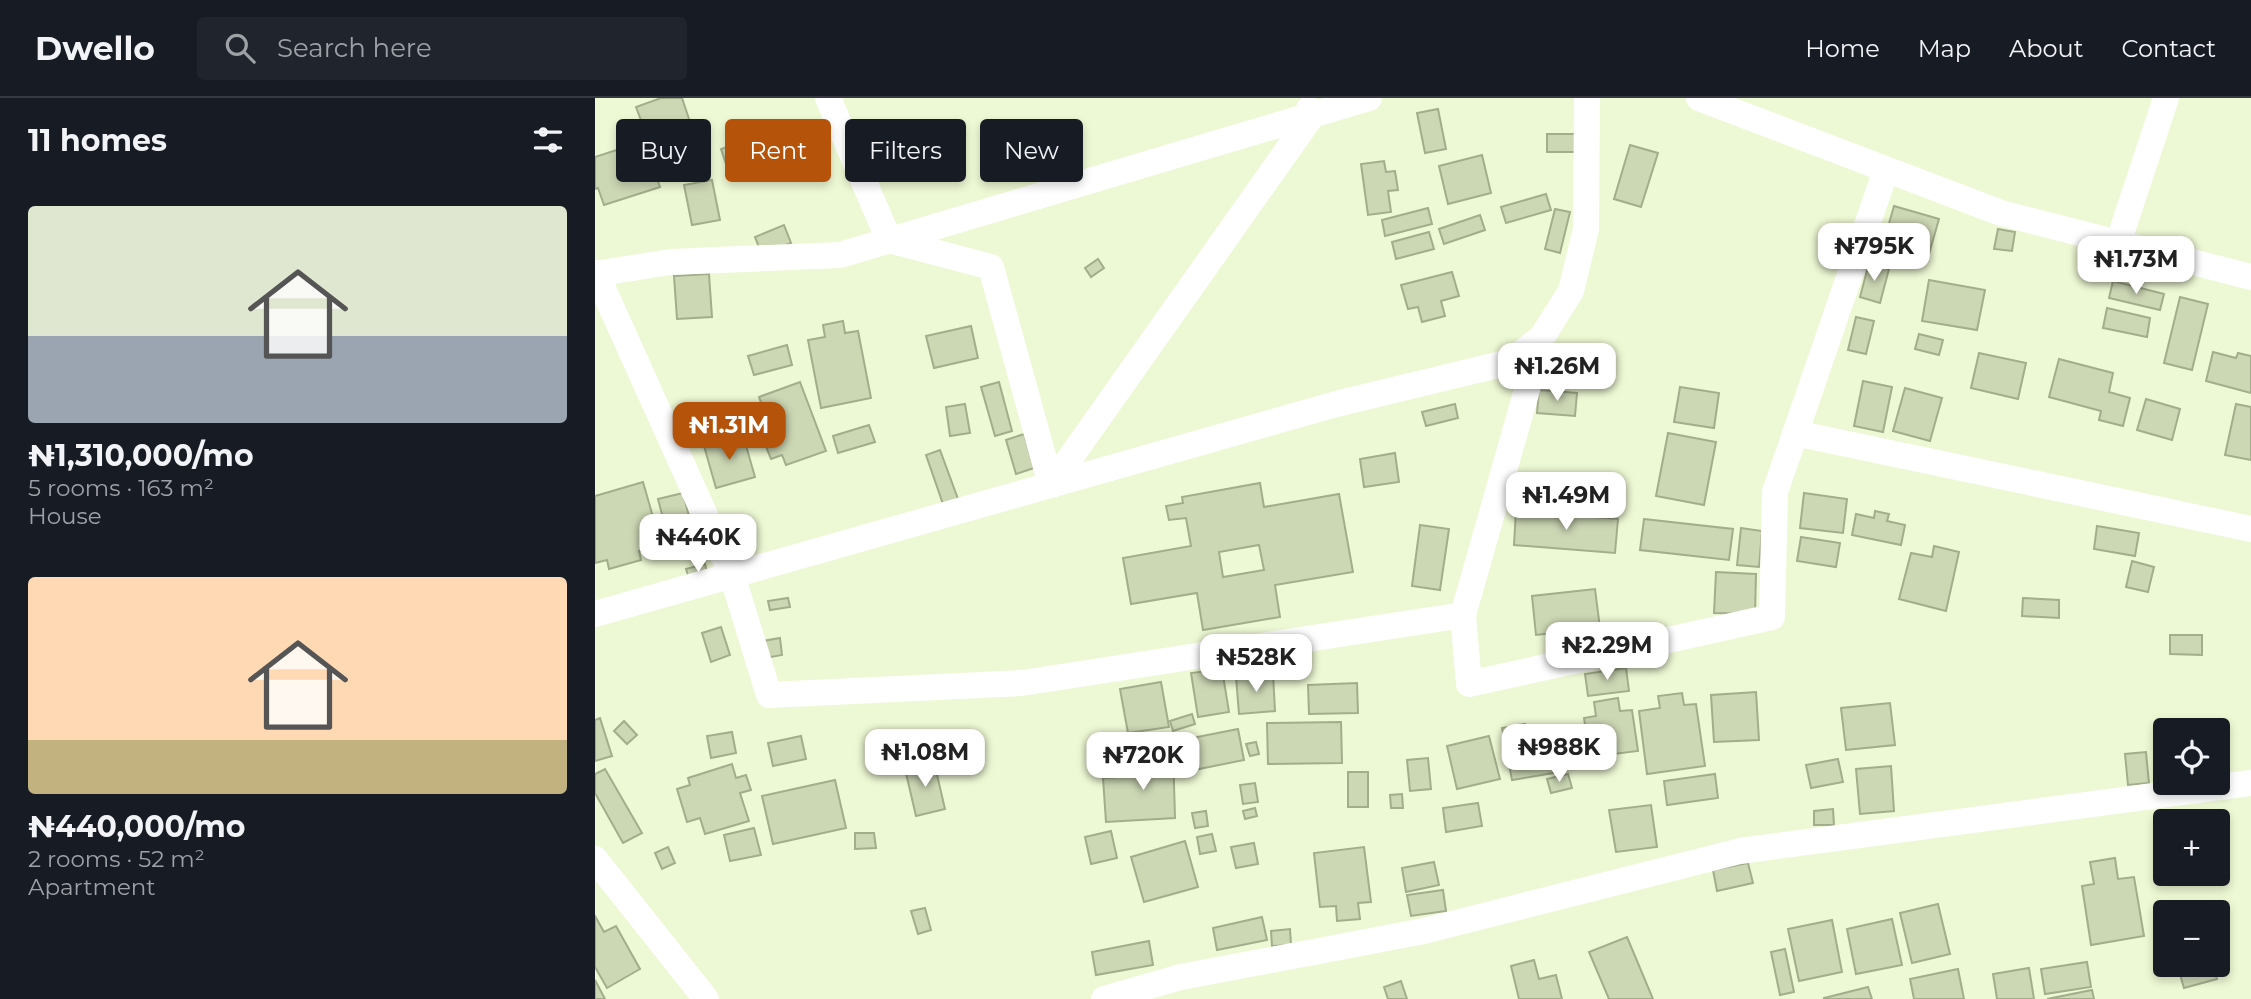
<!DOCTYPE html>
<html lang="en">
<head>
<meta charset="utf-8">
<style>
	:root { --surface:#171b24; --page:#20242c; --text:#f1f3f6; --muted:#9ea1a6; --line:#363941; --accent:#b45309 }
	body { margin:0; font-family:Montserrat,sans-serif; background:var(--page); color:var(--text); height:100vh; display:flex; flex-direction:column; font-size:26px; white-space:nowrap }
	* { box-sizing:border-box; margin:0 }
	p { font-size:23px; color:var(--muted) }
	.icon { flex:none; width:38px; height:38px; fill:none; stroke:currentColor; stroke-width:2; stroke-linecap:round; stroke-linejoin:round }
	.map { position:relative; flex:1; overflow:hidden }
	.side { display:flex; flex-direction:column; background:var(--surface); width:595px }
	.side>* { flex:none }
	.guide { position:absolute; left:21px; top:21px; width:665px; height:63px; display:flex; gap:14px }
	.tools { position:absolute; left:1558px; top:620px; display:grid; gap:14px }
	.tools a { display:grid; place-items:center; width:77px; height:77px; border-radius:7px; background:var(--surface); box-shadow:0 4px 10px #0003; font-size:35px }
	.price { position:absolute; translate:-50% -60px; padding:0 16px; border-radius:14px; background:#fff; color:#222; font-size:23px; line-height:46px; filter:drop-shadow(0 2px 4px #0008) }
	.price::after { content:''; position:absolute; left:50%; top:42px; width:21px; height:16px; margin-left:-10px; background:inherit; clip-path:polygon(0 0,100% 0,50% 100%) }
	.price.on { background:var(--accent); color:#fff }
	ul { padding:0; list-style:none }
	li { display:grid; align-content:center; gap:14px; height:371px; padding:0 28px }
	li span { display:grid; place-items:center; height:217px; border-radius:7px; color:#555 }
	li>.icon { margin-inline-start:auto }
	span .icon { width:126px; height:126px; fill:#fffc; stroke-width:1 }
	li b { font-size:30px }
	h2 { display:flex; justify-content:space-between; align-items:center; height:84px; padding:0 28px; font-size:30px }
	.pill { padding:0 24px; border-radius:7px; background:var(--surface); box-shadow:0 4px 10px #0003; font-size:24px; line-height:63px }
	.pill.on { background:var(--accent); color:#fff }
	header { display:flex; align-items:center; gap:42px; box-sizing:border-box; height:98px; padding:0 35px; background:var(--surface); border-bottom:2px solid var(--line) }
	header strong { font-size:33px }
	nav { display:flex; gap:38px; margin-inline-start:auto; font-size:24px }
	.search { width:490px; height:63px; background:var(--page); display:flex; align-items:center; gap:18px; box-sizing:border-box; padding:0 24px; border-radius:7px; color:var(--muted); font-size:26px }
	main { display:flex; flex:1; min-height:0 }
	.map>svg:first-child { display:block }
	.building { fill:#ccd7b4; stroke:#a2ad8b; stroke-width:2; fill-rule:evenodd }
	.lines { fill:none; stroke-linecap:round; stroke-linejoin:round }
	.minor { stroke:#fff; stroke-width:26 }
</style>
</head>
<body>
<header>
<strong>Dwello</strong>
<div class="search"><svg class="icon" aria-label="search" viewBox="0 0 24 24"><circle cx="10" cy="10" r="6"/><path d="M15 15l6 6"/></svg>Search here</div>
<nav><a>Home</a><a>Map</a><a>About</a><a>Contact</a></nav>
</header>
<main>
<section class="side">
<h2>11 homes<svg class="icon" aria-label="filters" viewBox="0 0 24 24"><path d="M4 7h16M4 17h16"/><circle cx="9" cy="7" r="2"/><circle cx="15" cy="17" r="2"/></svg></h2>
<ul>
<li><span style="background:linear-gradient(#dfe7d0 60%,#9aa5b1 0)"><svg class="icon" aria-label="home" viewBox="0 0 24 24"><path d="M3 11l9-7 9 7M6 9v11h12V9"/></svg></span><div><b>₦1,310,000/mo</b><p>5 rooms · 163 m²</p><p>House</p></div></li>
<li><span style="background:linear-gradient(#ffd9b3 75%,#c2b280 0)"><svg class="icon" aria-label="home" viewBox="0 0 24 24"><path d="M3 11l9-7 9 7M6 9v11h12V9"/></svg></span><div><b>₦440,000/mo</b><p>2 rooms · 52 m²</p><p>Apartment</p></div></li>
</ul>
</section>
<div class="map">
<svg width="1656" height="901" viewBox="0 0 1656 901">
	<rect width="100%" height="100%" fill="#edf8d4"/>
	<!-- building -->
	<g class="building">
		<path d="M66,0H87L105,54L82,62L78,49L59,56L41,9Z"/>
		<path d="M843,11L851,51L830,55L822,15Z"/>
		<path d="M189,29L197,53L134,75L126,51Z"/>
		<rect x="952" y="36" width="28" height="18"/>
		<path d="M49,43L65,89L9,107L3,90L0,91V59Z"/>
		<path d="M1035,47L1063,55L1046,109L1019,101Z"/>
		<path d="M887,57L896,95L853,106L844,68Z"/>
		<path d="M789,63L791,74L800,73L803,92L793,93L796,114L773,117L766,66Z"/>
		<path d="M117,82L125,122L97,127L89,87Z"/>
		<path d="M951,96L956,112L911,125L906,109Z"/>
		<path d="M1299,108L1344,121L1332,163L1287,150Z"/>
		<path d="M833,110L837,126L790,138L787,122Z"/>
		<path d="M960,111L975,114L965,155L950,151Z"/>
		<path d="M885,117L890,132L849,146L844,131Z"/>
		<path d="M189,127L196,145L167,157L160,139Z"/>
		<path d="M1403,131L1420,134L1417,153L1399,151Z"/>
		<path d="M834,134L839,151L801,161L797,144Z"/>
		<path d="M503,161L509,170L496,179L490,170Z"/>
		<path d="M1274,165L1294,171L1285,205L1265,199Z"/>
		<path d="M857,174L864,198L846,203L850,218L827,224L823,209L813,211L806,187Z"/>
		<path d="M114,176L117,219L82,221L79,178Z"/>
		<path d="M1334,182L1390,192L1382,232L1327,223Z"/>
		<path d="M1518,183L1569,196L1565,212L1514,200Z"/>
		<path d="M1585,199L1613,206L1597,272L1569,265Z"/>
		<path d="M1512,210L1555,220L1552,239L1508,230Z"/>
		<path d="M1261,219L1279,223L1271,256L1253,252Z"/>
		<path d="M248,223L250,235L263,233L276,300L226,310L213,242L230,239L228,227Z"/>
		<path d="M376,228L383,260L339,270L331,238Z"/>
		<path d="M1324,236L1348,242L1344,257L1320,251Z"/>
		<path d="M192,247L197,267L159,277L153,258Z"/>
		<path d="M1618,254L1641,260L1643,255L1656,258V295L1611,283Z"/>
		<path d="M1384,255L1431,265L1423,301L1376,290Z"/>
		<path d="M1464,261L1518,275L1514,294L1535,300L1528,328L1504,322L1506,313L1454,299Z"/>
		<path d="M1268,283L1297,289L1288,334L1259,328Z"/>
		<path d="M205,284L231,353L191,367L187,357L176,361L159,319L170,315L164,299Z"/>
		<path d="M404,284L417,333L400,338L386,289Z"/>
		<path d="M1085,289L1124,295L1119,330L1079,324Z"/>
		<path d="M1310,290L1347,300L1335,343L1298,333Z"/>
		<path d="M944,292L982,295L980,318L942,315Z"/>
		<path d="M1551,301L1585,311L1577,342L1542,332Z"/>
		<path d="M370,306L375,335L355,338L351,309Z"/>
		<path d="M860,306L863,320L831,328L827,314Z"/>
		<path d="M1641,306L1656,309V362L1630,357Z"/>
		<path d="M274,327L280,344L243,355L238,338Z"/>
		<path d="M1073,335L1121,344L1109,407L1061,398Z"/>
		<path d="M429,336L439,370L421,376L411,342Z"/>
		<path d="M148,337L160,379L121,390L109,348Z"/>
		<path d="M345,352L363,401L348,406L331,357Z"/>
		<path d="M800,355L804,384L769,389L765,361Z"/>
		<path d="M48,384L66,447L44,453L46,462L14,471L12,462L0,465V398Z"/>
		<path d="M665,385L669,409L744,396L758,474L680,487L685,519L608,532L602,495L536,506L528,460L596,448L591,420L574,422L571,408L588,405L587,399ZM664,447L669,472L628,479L624,454Z"/>
		<path d="M88,395L95,422L70,428L63,401Z"/>
		<path d="M1209,395L1252,401L1248,435L1205,430Z"/>
		<path d="M921,412L1023,421L1020,455L919,447Z"/>
		<path d="M1280,413L1294,416L1292,423L1310,427L1306,447L1257,437L1261,416L1279,420Z"/>
		<path d="M1049,421L1138,431L1134,462L1045,452Z"/>
		<path d="M825,427L854,431L845,492L817,488Z"/>
		<path d="M1502,428L1544,435L1540,458L1499,451Z"/>
		<path d="M1146,430L1167,433L1164,469L1142,467Z"/>
		<path d="M1206,439L1245,445L1241,469L1202,463Z"/>
		<path d="M1339,448L1364,454L1351,513L1304,501L1316,455L1337,459Z"/>
		<path d="M1537,463L1559,469L1553,494L1531,489Z"/>
		<path d="M110,466L114,482L96,487L91,471Z"/>
		<path d="M1121,474L1161,476L1160,516L1119,515Z"/>
		<path d="M1000,491L1005,530L941,537L937,498Z"/>
		<path d="M193,500L195,509L175,512L173,503Z"/>
		<path d="M1428,500L1464,502V520L1427,518Z"/>
		<path d="M126,529L135,557L116,564L107,535Z"/>
		<path d="M1575,537H1607V557L1575,556Z"/>
		<path d="M185,540L187,557L164,561L162,544Z"/>
		<path d="M1031,570L1034,593L993,598L990,576Z"/>
		<path d="M627,571L634,614L603,619L596,575Z"/>
		<path d="M678,576L680,613L644,616L641,579Z"/>
		<path d="M566,584L574,629L533,635L525,591Z"/>
		<path d="M762,585L763,615L714,616L713,587Z"/>
		<path d="M1161,594L1164,642L1119,644L1116,597Z"/>
		<path d="M1087,595L1089,607L1101,606L1110,668L1052,676L1044,613L1065,610L1063,598Z"/>
		<path d="M1023,600L1025,613L1037,612L1043,653L995,659L989,620L1001,618L999,604Z"/>
		<path d="M1295,605L1300,647L1251,652L1246,610Z"/>
		<path d="M597,616L600,626L578,633L575,623Z"/>
		<path d="M5,620L17,658L0,663V622Z"/>
		<path d="M29,623L42,637L32,646L19,633Z"/>
		<path d="M746,624L747,665L673,666L672,625Z"/>
		<path d="M930,626L932,635L963,629L971,673L917,682L907,630Z"/>
		<path d="M643,631L649,662L599,672L592,641Z"/>
		<path d="M137,634L141,655L116,660L112,638Z"/>
		<path d="M206,638L211,661L178,668L173,645Z"/>
		<path d="M894,638L905,681L862,691L852,648Z"/>
		<path d="M661,644L664,656L655,658L651,646Z"/>
		<path d="M991,650L993,664L974,668L972,653Z"/>
		<path d="M578,652L580,720L511,724L508,680L555,677L554,653Z"/>
		<path d="M1551,654L1554,685L1533,687L1530,656Z"/>
		<path d="M833,660L836,691L815,693L812,662Z"/>
		<path d="M1243,661L1248,684L1216,690L1211,667Z"/>
		<path d="M339,664L350,711L321,718L310,671Z"/>
		<path d="M137,666L141,680L151,677L156,692L145,695L154,723L110,736L105,720L92,724L82,691L95,687L93,680Z"/>
		<path d="M1296,668L1299,713L1265,716L1261,671Z"/>
		<path d="M10,671L47,735L28,745L0,695V676Z"/>
		<rect x="753" y="674" width="20" height="35"/>
		<path d="M973,676L977,690L956,695L952,681Z"/>
		<path d="M1120,676L1123,700L1072,707L1069,683Z"/>
		<path d="M240,682L251,730L178,746L167,698Z"/>
		<path d="M660,685L663,704L648,706L645,687Z"/>
		<path d="M807,696L808,710H796L795,697Z"/>
		<path d="M883,705L887,728L851,734L848,710Z"/>
		<path d="M1056,707L1062,749L1021,754L1014,712Z"/>
		<path d="M660,710L662,718L650,721L648,713Z"/>
		<path d="M1238,711L1239,727H1219V713Z"/>
		<path d="M611,713L613,728L600,730L597,715Z"/>
		<path d="M159,730L166,757L135,763L129,737Z"/>
		<path d="M516,733L522,760L496,766L490,739Z"/>
		<path d="M260,735H279L281,750L260,751Z"/>
		<path d="M617,736L621,753L605,756L602,739Z"/>
		<path d="M590,743L603,789L549,804L536,759Z"/>
		<path d="M659,745L663,766L641,770L636,749Z"/>
		<path d="M73,749L80,765L67,771L60,755Z"/>
		<path d="M769,749L776,804L763,805L765,821L742,823L741,808L725,809L719,755Z"/>
		<path d="M1520,760L1523,781L1539,779L1549,838L1496,847L1487,788L1499,786L1495,764Z"/>
		<path d="M839,764L844,787L811,794L807,770Z"/>
		<path d="M1153,765L1158,785L1122,793L1118,772Z"/>
		<path d="M848,792L851,813L816,818L812,797Z"/>
		<path d="M1343,806L1355,856L1317,865L1305,815Z"/>
		<path d="M330,810L336,832L323,836L316,813Z"/>
		<path d="M0,818L9,834L21,828L45,871L12,890L0,869Z"/>
		<path d="M667,819L672,842L622,852L618,830Z"/>
		<path d="M1297,821L1307,867L1261,876L1252,831Z"/>
		<path d="M1237,822L1247,874L1204,883L1193,831Z"/>
		<path d="M695,831L696,847L677,848L676,833Z"/>
		<path d="M1032,839L1058,901H1014L994,854Z"/>
		<path d="M554,843L558,867L501,877L497,854Z"/>
		<path d="M1190,851L1199,894L1185,897L1176,854Z"/>
		<path d="M939,862L944,881L961,877L967,901H924L916,868Z"/>
		<path d="M1492,864L1496,889L1450,896L1446,871Z"/>
		<path d="M1582,866H1618L1622,881L1589,890Z"/>
		<path d="M1434,870L1439,901H1402L1398,876Z"/>
		<path d="M1363,871L1369,901H1319L1315,881Z"/>
		<path d="M0,882L10,901H0Z"/>
		<path d="M806,883L812,901H793L789,889Z"/>
		<path d="M1273,889L1277,901H1229V900Z"/>
		<path d="M1497,892L1499,901H1452Z"/>
	</g>
	<g class="lines">
		<!-- minor -->
		<g class="minor">
			<path d="M233,0L294,142L396,169L456,387L718,16L714,11"/>
			<path d="M1104,0L1406,115L1656,179"/>
			<path d="M1523,145L1571,0"/>
			<path d="M1,175L137,477L174,597L427,585L868,517L947,239"/>
			<path d="M0,176L75,164L245,157L774,0"/>
			<path d="M1200,335L1656,431"/>
			<path d="M0,516L745,305L915,264L947,239L976,193L991,131L992,0"/>
			<path d="M868,517L874,586L1177,519L1180,394L1291,72"/>
			<path d="M0,761L111,901"/>
			<path d="M509,901L586,879L829,833L1145,753L1656,685"/>
		</g>
	</g>
</svg>
<div class="tools">
<a><svg class="icon" aria-label="locate" viewBox="0 0 24 24"><circle cx="12" cy="12" r="6"/><path d="M12 2v4M12 18v4M2 12h4M18 12h4"/></svg></a>
<a>+</a>
<a>−</a>
</div>
<b class="price" style="left:1279px;top:185px">₦795K</b>
<b class="price" style="left:1541px;top:198px">₦1.73M</b>
<b class="price" style="left:962px;top:305px">₦1.26M</b>
<b class="price on" style="left:134px;top:364px">₦1.31M</b>
<b class="price" style="left:971px;top:434px">₦1.49M</b>
<b class="price" style="left:103px;top:476px">₦440K</b>
<b class="price" style="left:1012px;top:584px">₦2.29M</b>
<b class="price" style="left:661px;top:596px">₦528K</b>
<b class="price" style="left:964px;top:686px">₦988K</b>
<b class="price" style="left:330px;top:691px">₦1.08M</b>
<b class="price" style="left:548px;top:694px">₦720K</b>
<div class="guide">
<a class="pill">Buy</a>
<a class="pill on">Rent</a>
<a class="pill">Filters</a>
<a class="pill">New</a>
</div>
</div>
</main>
</body>
</html>
